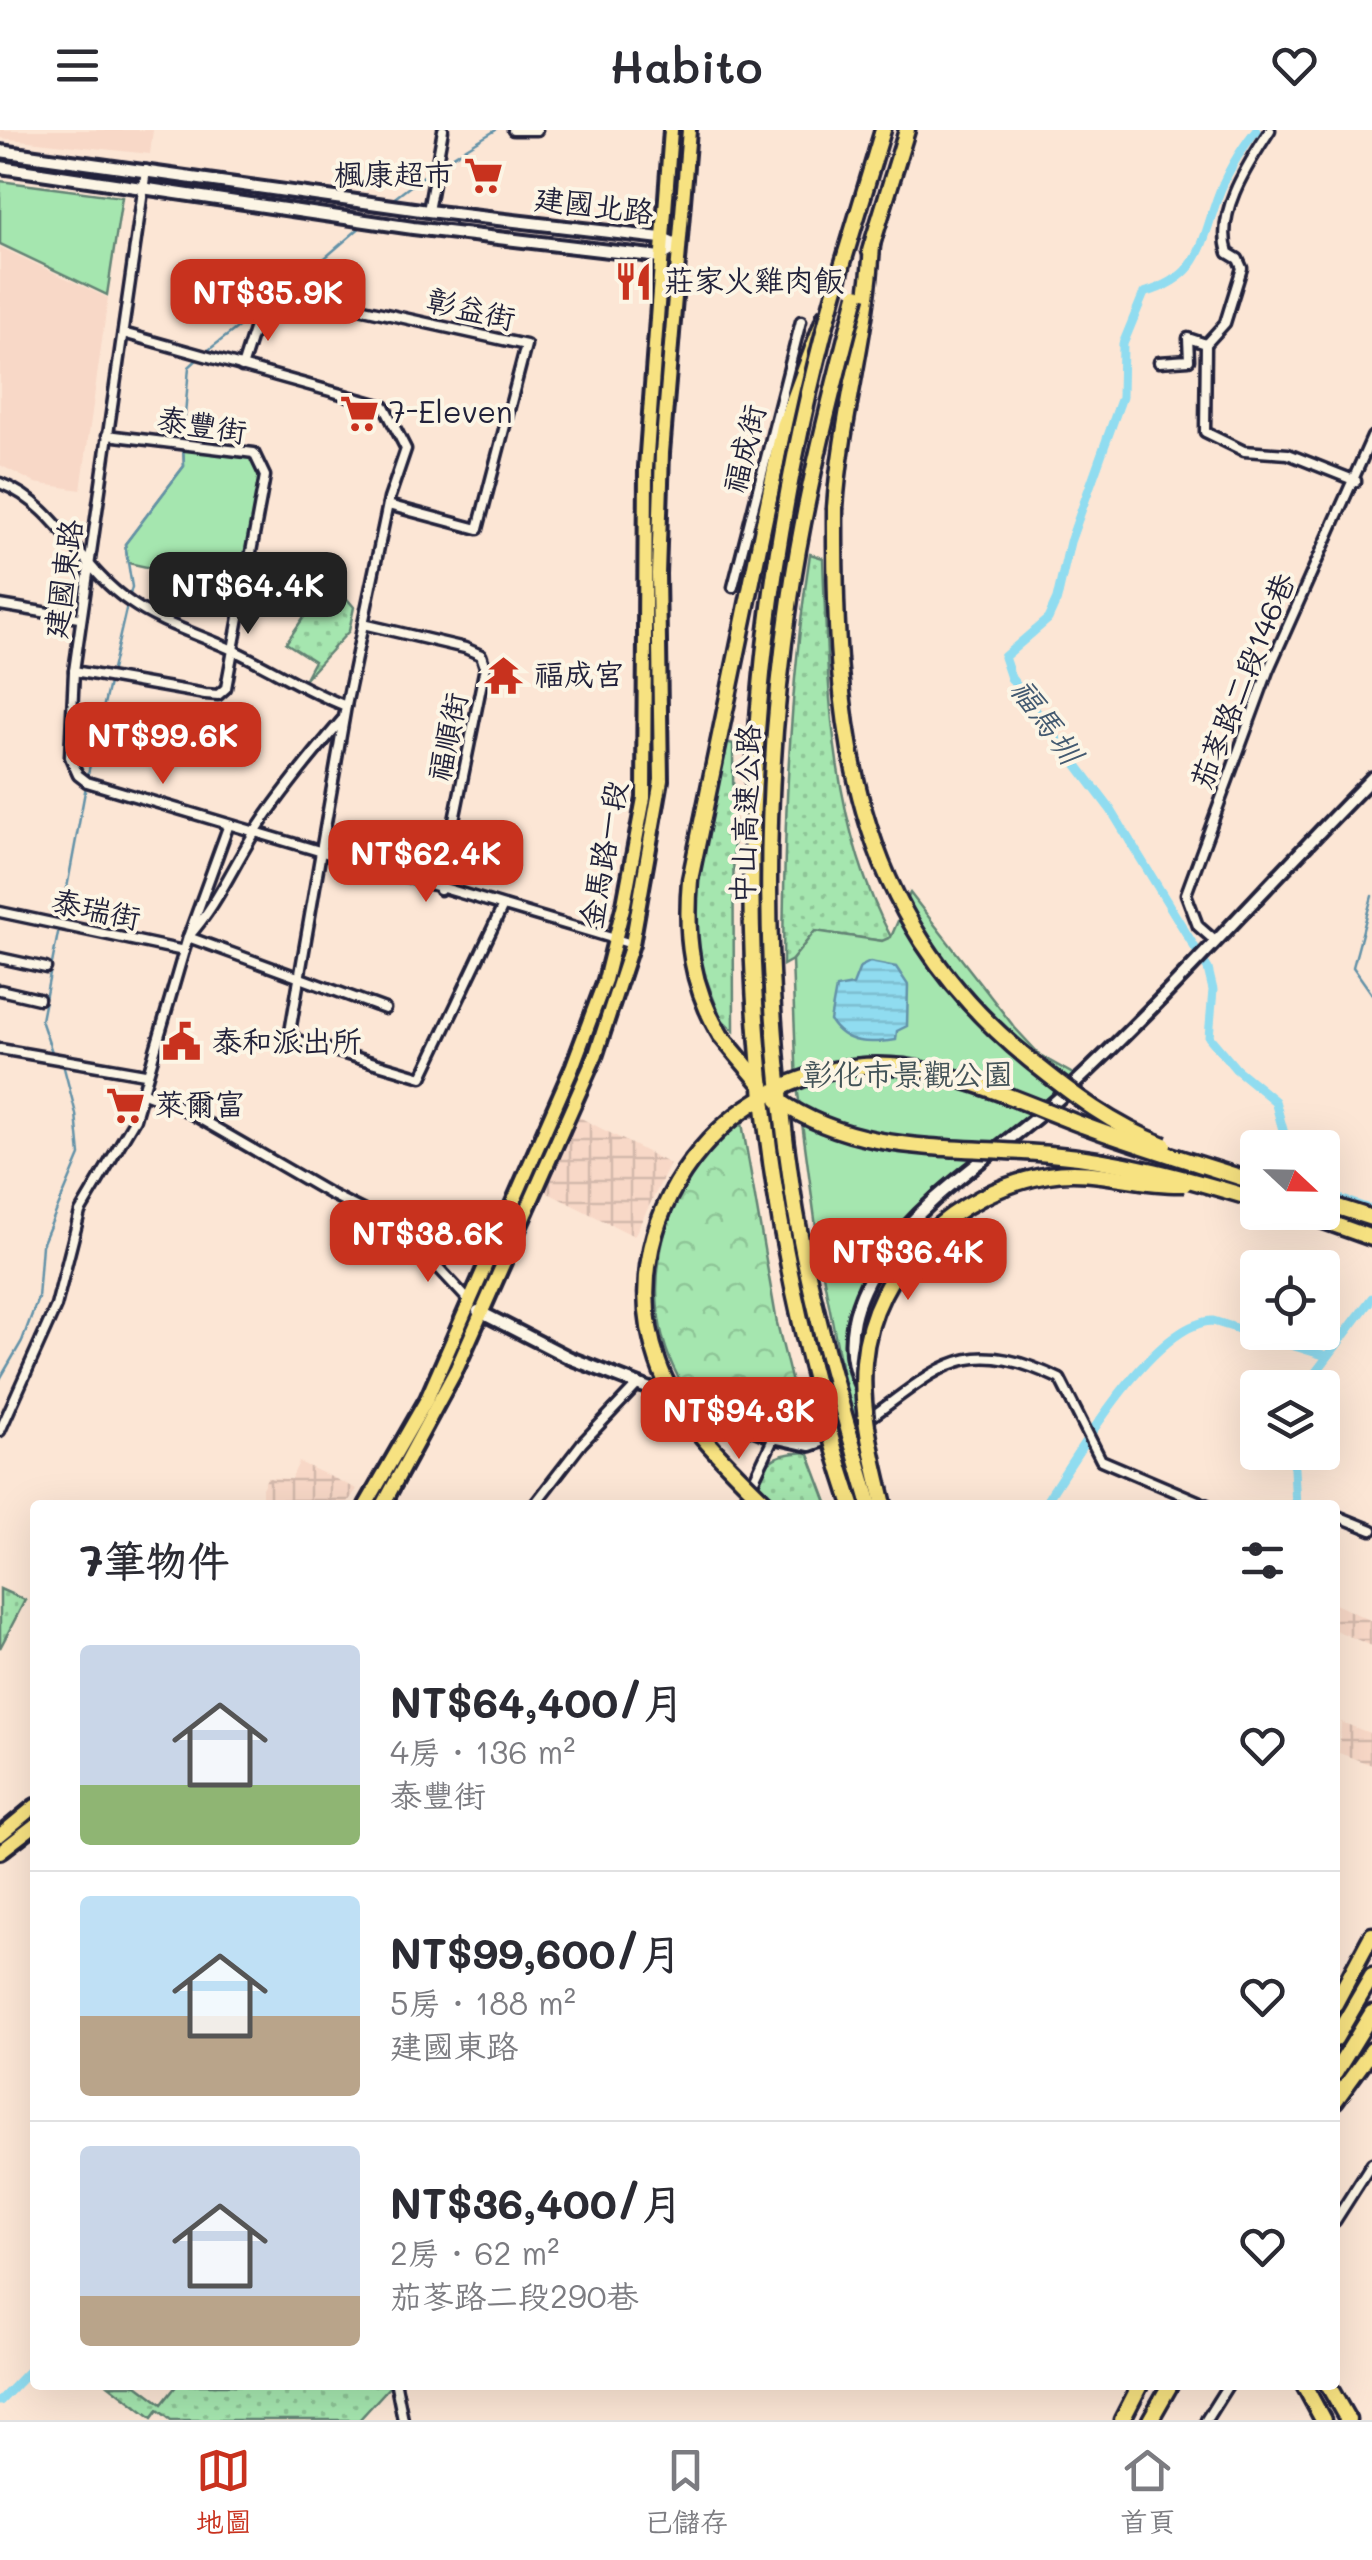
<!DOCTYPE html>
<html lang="zh-TW">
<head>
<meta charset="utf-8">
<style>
	:root { --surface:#fff; --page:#f2f2f3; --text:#2b2b33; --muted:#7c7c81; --line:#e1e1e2; --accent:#c8321e }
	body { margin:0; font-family:Mali,"LXGW WenKai TC",sans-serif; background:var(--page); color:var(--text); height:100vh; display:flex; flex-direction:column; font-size:38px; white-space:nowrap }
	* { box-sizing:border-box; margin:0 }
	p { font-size:32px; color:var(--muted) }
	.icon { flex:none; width:55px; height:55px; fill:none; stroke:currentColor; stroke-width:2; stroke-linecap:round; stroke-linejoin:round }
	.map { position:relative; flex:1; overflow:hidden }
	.details { position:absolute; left:30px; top:1370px; width:1310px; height:890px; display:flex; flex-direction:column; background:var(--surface); border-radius:10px; box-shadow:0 10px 40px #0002 }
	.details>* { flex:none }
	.needle { width:65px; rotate:112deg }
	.fabs { position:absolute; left:1240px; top:1000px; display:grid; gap:20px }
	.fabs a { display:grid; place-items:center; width:100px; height:100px; border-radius:10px; background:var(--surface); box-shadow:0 10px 40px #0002; font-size:50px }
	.price { position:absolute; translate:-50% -85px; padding:0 22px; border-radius:20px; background:var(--accent); color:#fff; font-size:32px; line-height:65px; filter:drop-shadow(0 2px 5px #0008) }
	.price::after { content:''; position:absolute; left:50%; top:60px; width:30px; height:22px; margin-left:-15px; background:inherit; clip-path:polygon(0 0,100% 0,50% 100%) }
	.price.active { background:#222; color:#fff }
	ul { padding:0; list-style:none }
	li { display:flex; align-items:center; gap:30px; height:250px; padding:0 50px }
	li+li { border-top:2px solid var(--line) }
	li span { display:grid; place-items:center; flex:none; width:280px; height:200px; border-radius:10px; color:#555 }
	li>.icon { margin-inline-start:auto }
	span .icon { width:120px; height:120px; fill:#fffc; stroke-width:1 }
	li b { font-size:42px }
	h2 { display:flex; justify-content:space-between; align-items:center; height:120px; padding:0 50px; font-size:42px }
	header { display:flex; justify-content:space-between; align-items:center; height:130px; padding:0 50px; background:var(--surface); font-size:45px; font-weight:600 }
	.dock { display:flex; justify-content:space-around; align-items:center; height:140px; border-top:2px solid var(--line); background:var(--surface); font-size:28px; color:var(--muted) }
	.dock a { display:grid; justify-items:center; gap:5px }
	.dock .active { color:var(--accent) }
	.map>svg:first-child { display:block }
	.built { fill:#f8d8c7 }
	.industrial { fill:url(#industrial-grid) }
	.grass { fill:url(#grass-dots); stroke:#648475; stroke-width:2.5 }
	.forest { fill:url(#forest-crowns); stroke:#648475; stroke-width:2.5 }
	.park { fill:#a5e6af; stroke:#648475; stroke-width:2.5 }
	.water { fill:url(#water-rules); stroke:#6492a8; stroke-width:2.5 }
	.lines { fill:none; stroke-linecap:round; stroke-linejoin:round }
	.stream { stroke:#6492a8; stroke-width:2.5 }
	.canal { stroke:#90dcf0; stroke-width:9 }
	.minor-casing { stroke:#22223b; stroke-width:15 }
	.tertiary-casing { stroke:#22223b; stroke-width:18 }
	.primary-casing { stroke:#22223b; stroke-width:20 }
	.motorway-casing { stroke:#22223b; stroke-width:21 }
	.minor { stroke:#fcf5e5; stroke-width:8 }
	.tertiary { stroke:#fcf5e5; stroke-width:10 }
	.primary { stroke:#f7e281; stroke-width:12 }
	.motorway { stroke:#f7e281; stroke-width:14 }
	.motorway-bridge-casing { stroke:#22223b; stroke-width:21; stroke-linecap:butt }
	.motorway-bridge { stroke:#f7e281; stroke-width:14 }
	.labels { text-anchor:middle; stroke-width:8; stroke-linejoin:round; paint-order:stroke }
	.poi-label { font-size:30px; fill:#22223b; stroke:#fcf5e5; text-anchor:start }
	.street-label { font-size:30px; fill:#22223b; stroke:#fcf5e5 }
	.park-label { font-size:30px; fill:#435358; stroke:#fcf5e5 }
	.water-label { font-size:32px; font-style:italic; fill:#435a71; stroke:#fcf5e5 }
</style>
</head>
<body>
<header><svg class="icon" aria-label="menu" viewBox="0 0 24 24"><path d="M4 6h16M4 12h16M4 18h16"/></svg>Habito<svg class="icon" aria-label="heart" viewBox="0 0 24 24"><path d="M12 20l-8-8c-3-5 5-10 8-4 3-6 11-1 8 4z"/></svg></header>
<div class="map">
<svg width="1372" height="2290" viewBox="0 0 1372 2290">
	<defs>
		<pattern id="industrial-grid" width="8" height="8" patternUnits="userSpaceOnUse" patternTransform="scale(2.5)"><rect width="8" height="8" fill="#f8d8c7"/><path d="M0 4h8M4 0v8" fill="none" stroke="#d4b9ac"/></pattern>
		<pattern id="grass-dots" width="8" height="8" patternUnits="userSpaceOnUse" patternTransform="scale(2.5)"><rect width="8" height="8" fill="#a5e6af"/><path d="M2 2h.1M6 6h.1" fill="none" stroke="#8ec597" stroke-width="1.8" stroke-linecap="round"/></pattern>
		<pattern id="forest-crowns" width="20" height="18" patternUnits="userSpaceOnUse" patternTransform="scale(2.5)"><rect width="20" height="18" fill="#a5e6af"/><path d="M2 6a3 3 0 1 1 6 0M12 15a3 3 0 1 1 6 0" fill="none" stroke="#8ec597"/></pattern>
		<pattern id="water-rules" width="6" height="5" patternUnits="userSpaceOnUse" patternTransform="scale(2.5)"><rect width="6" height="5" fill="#90dcf0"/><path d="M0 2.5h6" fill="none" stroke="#7cbccf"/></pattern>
	</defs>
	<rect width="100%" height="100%" fill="#fce6d5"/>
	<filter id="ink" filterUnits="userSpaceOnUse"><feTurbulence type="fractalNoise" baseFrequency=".01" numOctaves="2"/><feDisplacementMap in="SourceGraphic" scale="20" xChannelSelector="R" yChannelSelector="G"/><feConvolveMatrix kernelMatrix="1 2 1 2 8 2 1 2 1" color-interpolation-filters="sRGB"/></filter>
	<g filter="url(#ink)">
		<!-- built -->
		<g class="built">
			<path d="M0,0H153L150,24L0,8Z"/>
			<path d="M0,117L108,168L81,360L35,353L0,335Z"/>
		</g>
		<!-- industrial -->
		<g class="industrial">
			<path d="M579,987L670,1034L634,1106L542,1060Z"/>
			<path d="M299,1332L357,1359L346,1375L262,1373V1358L267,1348L291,1349Z"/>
			<path d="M1335,1474L1372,1491V1516L1335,1500Z"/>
			<path d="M1341,1592L1372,1604V1635L1339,1623Z"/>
		</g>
		<!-- grass -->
		<g class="grass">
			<path d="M810,424L823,428C828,556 829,691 891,807L883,811L815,801L792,830L783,835C784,696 789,562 810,424Z"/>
			<path d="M330,449L354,477L349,501L304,550L314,531L286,513Z"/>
			<path d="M717,609L733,614L734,901L721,889L694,816L693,754Z"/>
			<path d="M808,1322L828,1375H776L756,1353C766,1325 781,1324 808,1322Z"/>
			<path d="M0,1459L25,1470L0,1518Z"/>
			<path d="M109,2255H137L162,2274L177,2255H391L359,2290H171L158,2280L152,2288Z"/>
		</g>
		<!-- forest -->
		<path class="forest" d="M742,993L777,1193L805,1305L797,1307L693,1269C627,1187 657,1048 742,993Z"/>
		<!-- park -->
		<g class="park">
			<path d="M0,51L122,67L107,165L0,114Z"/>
			<path d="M183,314L254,323L265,346L244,458L128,433L125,414L184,336Z"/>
			<path d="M910,763L1015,898L1041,926L1080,948L892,1111L853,1189L865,1285L859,1294L852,1291L821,1134L797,956L792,830L815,801L882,811L891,807Z"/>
		</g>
		<!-- water -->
		<path class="water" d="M870,832L896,837L908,855L907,896L897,901L896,910C870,914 845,915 830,891L836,858L853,855L860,837Z"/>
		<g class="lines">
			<!-- stream -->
			<g class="stream">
				<path d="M440,34L496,0"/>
				<path d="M392,70L433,39"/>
				<path d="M290,158L363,95"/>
				<path d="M266,176L283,163"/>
				<path d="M206,222L255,184"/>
				<path d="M183,309L189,237L200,227"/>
				<path d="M129,468L132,457L125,414L184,336L183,317"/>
				<path d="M87,648L127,475"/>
				<path d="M1372,766L1353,837L1372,864"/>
				<path d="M61,790L86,656"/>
				<path d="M53,925L41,890L59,798"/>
				<path d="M0,1249L22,1211L38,1168L42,1115L80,1025L76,984L63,934"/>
			</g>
			<!-- canal -->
			<g class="canal">
				<path d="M1256,0C1239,22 1226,43 1217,69C1200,118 1200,147 1144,163L1123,214L1122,267L1070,412L1057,469L1048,489L1004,527L1011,548L1111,680L1208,839L1213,860L1209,907L1236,939L1275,971L1288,1018"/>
				<path d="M1322,1063L1372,1080"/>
				<path d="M1304,1258L1372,1168"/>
				<path d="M1293,1322L1296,1375"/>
				<path d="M1044,1375C1075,1328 1154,1192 1213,1191L1327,1226"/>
				<path d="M0,2271L35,2235"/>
			</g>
			<defs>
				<g id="minor">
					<path d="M513,0H537"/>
					<path d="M146,40L74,541L70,627L78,645L87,652L632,814"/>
					<path d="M428,81L443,0"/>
					<path d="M123,203L384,276L406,319L389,369L346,576L290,902L297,910L422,947L502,778"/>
					<path d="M1206,214L1205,302L1244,321L1288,324L1356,351"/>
					<path d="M1159,232L1189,230L1188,208L1206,214L1225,193L1242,138L1238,129L1228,123C1215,82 1249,33 1270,0"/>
					<path d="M242,237L266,162L273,159L526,215L478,399L388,375"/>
					<path d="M0,353C59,376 79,438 130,472C161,494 201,505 235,521C273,539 306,561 346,576"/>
					<path d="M733,457L801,191"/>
					<path d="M0,475L79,488"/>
					<path d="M363,494L465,518L481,525L485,537L440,760"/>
					<path d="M74,541L205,564L218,565L226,558L265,346L254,323L107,305"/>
					<path d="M342,590C311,626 281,662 255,702C232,738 217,775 188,807L385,879"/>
					<path d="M0,782L184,821"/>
					<path d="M1214,810L1198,796L1186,764L1268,541L1372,307"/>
					<path d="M0,828L46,838"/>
					<path d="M0,860L39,869"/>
					<path d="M0,919L145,944"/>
					<path d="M141,962L176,975L332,1065L424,1111L434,1133L471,1173"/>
					<path d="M867,1290C944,1235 965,1204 1060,1249L1101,1330L1207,1375"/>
					<path d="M0,1301L56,1176L80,1082L135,989L188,807L228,697"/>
					<path d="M534,1375L582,1313L638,1254"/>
					<path d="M742,1375L774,1307"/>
					<path d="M1335,1385L1372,1400"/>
					<path d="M1335,2091L1372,2033"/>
					<path d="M396,2255L403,2290"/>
					<path d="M1206,2290L1228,2255"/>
				</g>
				<g id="tertiary">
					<path d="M0,21L428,81L661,108L678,116"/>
					<path d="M0,37L413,98L660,127L678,116"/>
					<path d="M478,1181L570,1228L774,1307L810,1315L866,1296L867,1292"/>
					<path d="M861,1256C840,1211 856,1167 882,1128C929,1059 1008,1017 1068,960C1174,861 1270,751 1372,648"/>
				</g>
				<g id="primary">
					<path d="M366,1375L427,1269L572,938L605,850L624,774L644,668L646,337L671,0"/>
					<path d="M383,1375L457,1238L596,924L632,814L661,650L658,444L662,323L689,0"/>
					<path d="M0,1705L35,1676"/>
					<path d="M0,1722L35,1695"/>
				</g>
				<g id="motorway">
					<path d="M870,121L907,0"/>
					<path d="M842,136L883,0"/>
					<path d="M835,378C841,289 867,204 872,115"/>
					<path d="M721,906C691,857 685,806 690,750L784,296L825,186"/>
					<path d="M1322,1072L1372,1088"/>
					<path d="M1299,1082L1372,1108"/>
					<path d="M1335,1874L1372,1805"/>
					<path d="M1335,1909L1372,1846"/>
					<path d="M1335,1943L1372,1883"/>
					<path d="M1335,1971L1372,1920"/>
					<path d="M1304,2255L1323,2290"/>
					<path d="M1328,2255L1348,2290"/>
					<path d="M1122,2290L1140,2255"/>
					<path d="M1150,2290L1170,2255"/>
				</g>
			</defs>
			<!-- minor casing -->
			<use href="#minor" class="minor-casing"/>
			<!-- tertiary casing -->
			<use href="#tertiary" class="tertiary-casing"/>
			<!-- primary casing -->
			<use href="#primary" class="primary-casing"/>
			<!-- motorway casing -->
			<use href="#motorway" class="motorway-casing"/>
			<!-- minor -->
			<use href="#minor" class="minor"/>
			<!-- tertiary -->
			<use href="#tertiary" class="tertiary"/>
			<!-- primary -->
			<use href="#primary" class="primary"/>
			<!-- motorway -->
			<use href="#motorway" class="motorway"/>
			<defs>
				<g id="motorway-bridge">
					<path d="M842,136C723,547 716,967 852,1375"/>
					<path d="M857,165C831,265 805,366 790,469C761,663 763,864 792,1058C808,1166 840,1271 870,1375"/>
					<path d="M835,378C834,596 848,782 1030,930C1073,965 1112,995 1164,1015"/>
					<path d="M721,906L762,955"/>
					<path d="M778,970C859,1027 956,1015 1050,1024C1121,1030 1189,1049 1258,1070"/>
					<path d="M768,1375C726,1333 677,1289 658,1232C604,1077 745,918 904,937C966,945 1026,974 1085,996C1141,1017 1200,1034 1258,1053"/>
					<path d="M884,1375C873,1328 860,1282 864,1232C872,1135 957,1061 1048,1045C1095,1037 1139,1056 1184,1054"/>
				</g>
			</defs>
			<!-- motorway-bridge casing -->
			<use href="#motorway-bridge" class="motorway-bridge-casing"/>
			<!-- motorway-bridge -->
			<use href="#motorway-bridge" class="motorway-bridge"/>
		</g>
	</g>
	<!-- icons -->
	<defs>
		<symbol id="supermarket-bare" viewBox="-9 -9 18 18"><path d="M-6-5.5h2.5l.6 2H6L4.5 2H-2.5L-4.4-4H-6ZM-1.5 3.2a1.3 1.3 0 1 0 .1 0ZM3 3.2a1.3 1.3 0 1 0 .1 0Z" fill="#c8321e" stroke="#fcf5e5" stroke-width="2.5" paint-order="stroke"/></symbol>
		<symbol id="restaurant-bare" viewBox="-9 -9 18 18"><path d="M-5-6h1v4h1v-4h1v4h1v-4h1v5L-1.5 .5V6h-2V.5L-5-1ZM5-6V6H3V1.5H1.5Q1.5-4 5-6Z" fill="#c8321e" stroke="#fcf5e5" stroke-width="2.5" paint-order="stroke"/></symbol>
		<symbol id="temple-bare" viewBox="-9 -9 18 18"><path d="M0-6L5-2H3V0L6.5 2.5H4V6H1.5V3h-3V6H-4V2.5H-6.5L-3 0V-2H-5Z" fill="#c8321e" stroke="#fcf5e5" stroke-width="2.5" paint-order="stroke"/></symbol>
		<symbol id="civic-bare" viewBox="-9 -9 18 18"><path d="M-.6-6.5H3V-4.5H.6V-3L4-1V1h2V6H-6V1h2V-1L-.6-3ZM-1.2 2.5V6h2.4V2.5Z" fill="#c8321e" stroke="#fcf5e5" stroke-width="2.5" paint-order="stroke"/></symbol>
	</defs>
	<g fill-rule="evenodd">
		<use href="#supermarket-bare" x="456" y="18" width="55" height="55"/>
		<use href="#restaurant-bare" x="606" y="124" width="55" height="55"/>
		<use href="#supermarket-bare" x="332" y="256" width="55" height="55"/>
		<use href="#temple-bare" x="476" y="518" width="55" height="55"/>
		<use href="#civic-bare" x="154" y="884" width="55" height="55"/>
		<use href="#supermarket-bare" x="98" y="948" width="55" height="55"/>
	</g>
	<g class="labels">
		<!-- poi labels -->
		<g class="poi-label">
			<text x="454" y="55" text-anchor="end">楓康超市</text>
			<text x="664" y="161">莊家火雞肉飯</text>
			<text x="389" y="293">7-Eleven</text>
			<text x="534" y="555">福成宮</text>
			<text x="212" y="922">泰和派出所</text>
			<text x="155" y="985">萊爾富</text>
		</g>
		<!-- street labels -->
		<g class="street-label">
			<text transform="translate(594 76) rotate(7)" y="10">建國北路</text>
			<text transform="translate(471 180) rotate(13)" y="10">彰益街</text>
			<text transform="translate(202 296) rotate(9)" y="10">泰豐街</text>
			<text transform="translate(745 319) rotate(-76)" y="10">福成街</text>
			<text transform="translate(64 449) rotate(-82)" y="10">建國東路</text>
			<text transform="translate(1243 551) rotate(-68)" y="10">茄苳路二段146巷</text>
			<text transform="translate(448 607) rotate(-78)" y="10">福順街</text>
			<text transform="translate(746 684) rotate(-88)" y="10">中山高速公路</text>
			<text transform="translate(604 725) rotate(-80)" y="10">金馬路一段</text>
			<text transform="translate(96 780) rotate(12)" y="10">泰瑞街</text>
		</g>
		<!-- park labels -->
		<g class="park-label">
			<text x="908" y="955">彰化市景觀公園</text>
		</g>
		<!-- water labels -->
		<g class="water-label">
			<text transform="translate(1046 591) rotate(54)" y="11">福馬圳</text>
		</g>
	</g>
</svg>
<div class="fabs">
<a><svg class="needle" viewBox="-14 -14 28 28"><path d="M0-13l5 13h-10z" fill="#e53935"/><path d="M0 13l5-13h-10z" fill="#7c7c81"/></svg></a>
<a><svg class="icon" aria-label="locate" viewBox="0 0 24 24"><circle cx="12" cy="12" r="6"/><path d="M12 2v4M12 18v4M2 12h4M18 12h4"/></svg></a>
<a><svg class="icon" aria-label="layers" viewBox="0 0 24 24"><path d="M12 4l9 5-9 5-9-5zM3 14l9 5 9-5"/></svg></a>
</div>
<b class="price" style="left:268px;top:214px">NT$35.9K</b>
<b class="price active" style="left:248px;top:507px">NT$64.4K</b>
<b class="price" style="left:163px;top:657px">NT$99.6K</b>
<b class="price" style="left:426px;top:775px">NT$62.4K</b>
<b class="price" style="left:428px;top:1155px">NT$38.6K</b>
<b class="price" style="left:908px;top:1173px">NT$36.4K</b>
<b class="price" style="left:739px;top:1332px">NT$94.3K</b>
<section class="details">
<h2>7筆物件<svg class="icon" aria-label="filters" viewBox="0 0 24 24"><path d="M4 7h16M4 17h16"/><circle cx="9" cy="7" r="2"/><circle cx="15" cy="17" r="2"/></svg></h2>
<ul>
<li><span style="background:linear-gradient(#c9d6e8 70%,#8fb573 0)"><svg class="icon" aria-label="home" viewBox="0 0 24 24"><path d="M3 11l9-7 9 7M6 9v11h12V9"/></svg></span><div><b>NT$64,400/月</b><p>4房 · 136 m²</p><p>泰豐街</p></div><svg class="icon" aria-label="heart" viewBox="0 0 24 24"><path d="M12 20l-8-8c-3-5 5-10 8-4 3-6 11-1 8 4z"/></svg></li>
<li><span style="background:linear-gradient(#bfe0f5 60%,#b9a48a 0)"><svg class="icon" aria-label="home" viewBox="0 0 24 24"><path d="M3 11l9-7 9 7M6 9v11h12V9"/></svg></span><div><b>NT$99,600/月</b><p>5房 · 188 m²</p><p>建國東路</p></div><svg class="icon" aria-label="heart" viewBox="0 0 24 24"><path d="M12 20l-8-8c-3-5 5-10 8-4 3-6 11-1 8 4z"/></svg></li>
<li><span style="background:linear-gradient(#c9d6e8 75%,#b9a48a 0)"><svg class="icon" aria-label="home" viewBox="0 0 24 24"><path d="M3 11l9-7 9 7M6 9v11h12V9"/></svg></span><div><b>NT$36,400/月</b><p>2房 · 62 m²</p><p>茄苳路二段290巷</p></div><svg class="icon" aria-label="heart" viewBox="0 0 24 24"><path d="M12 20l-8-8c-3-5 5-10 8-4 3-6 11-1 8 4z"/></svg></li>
</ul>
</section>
</div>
<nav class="dock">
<a class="active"><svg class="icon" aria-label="map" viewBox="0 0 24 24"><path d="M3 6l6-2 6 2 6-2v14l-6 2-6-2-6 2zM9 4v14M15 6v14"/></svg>地圖</a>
<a><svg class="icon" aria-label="saved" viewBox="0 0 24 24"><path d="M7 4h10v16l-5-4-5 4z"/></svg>已儲存</a>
<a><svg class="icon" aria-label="home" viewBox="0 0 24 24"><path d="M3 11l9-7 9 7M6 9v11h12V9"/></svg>首頁</a>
</nav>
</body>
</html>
